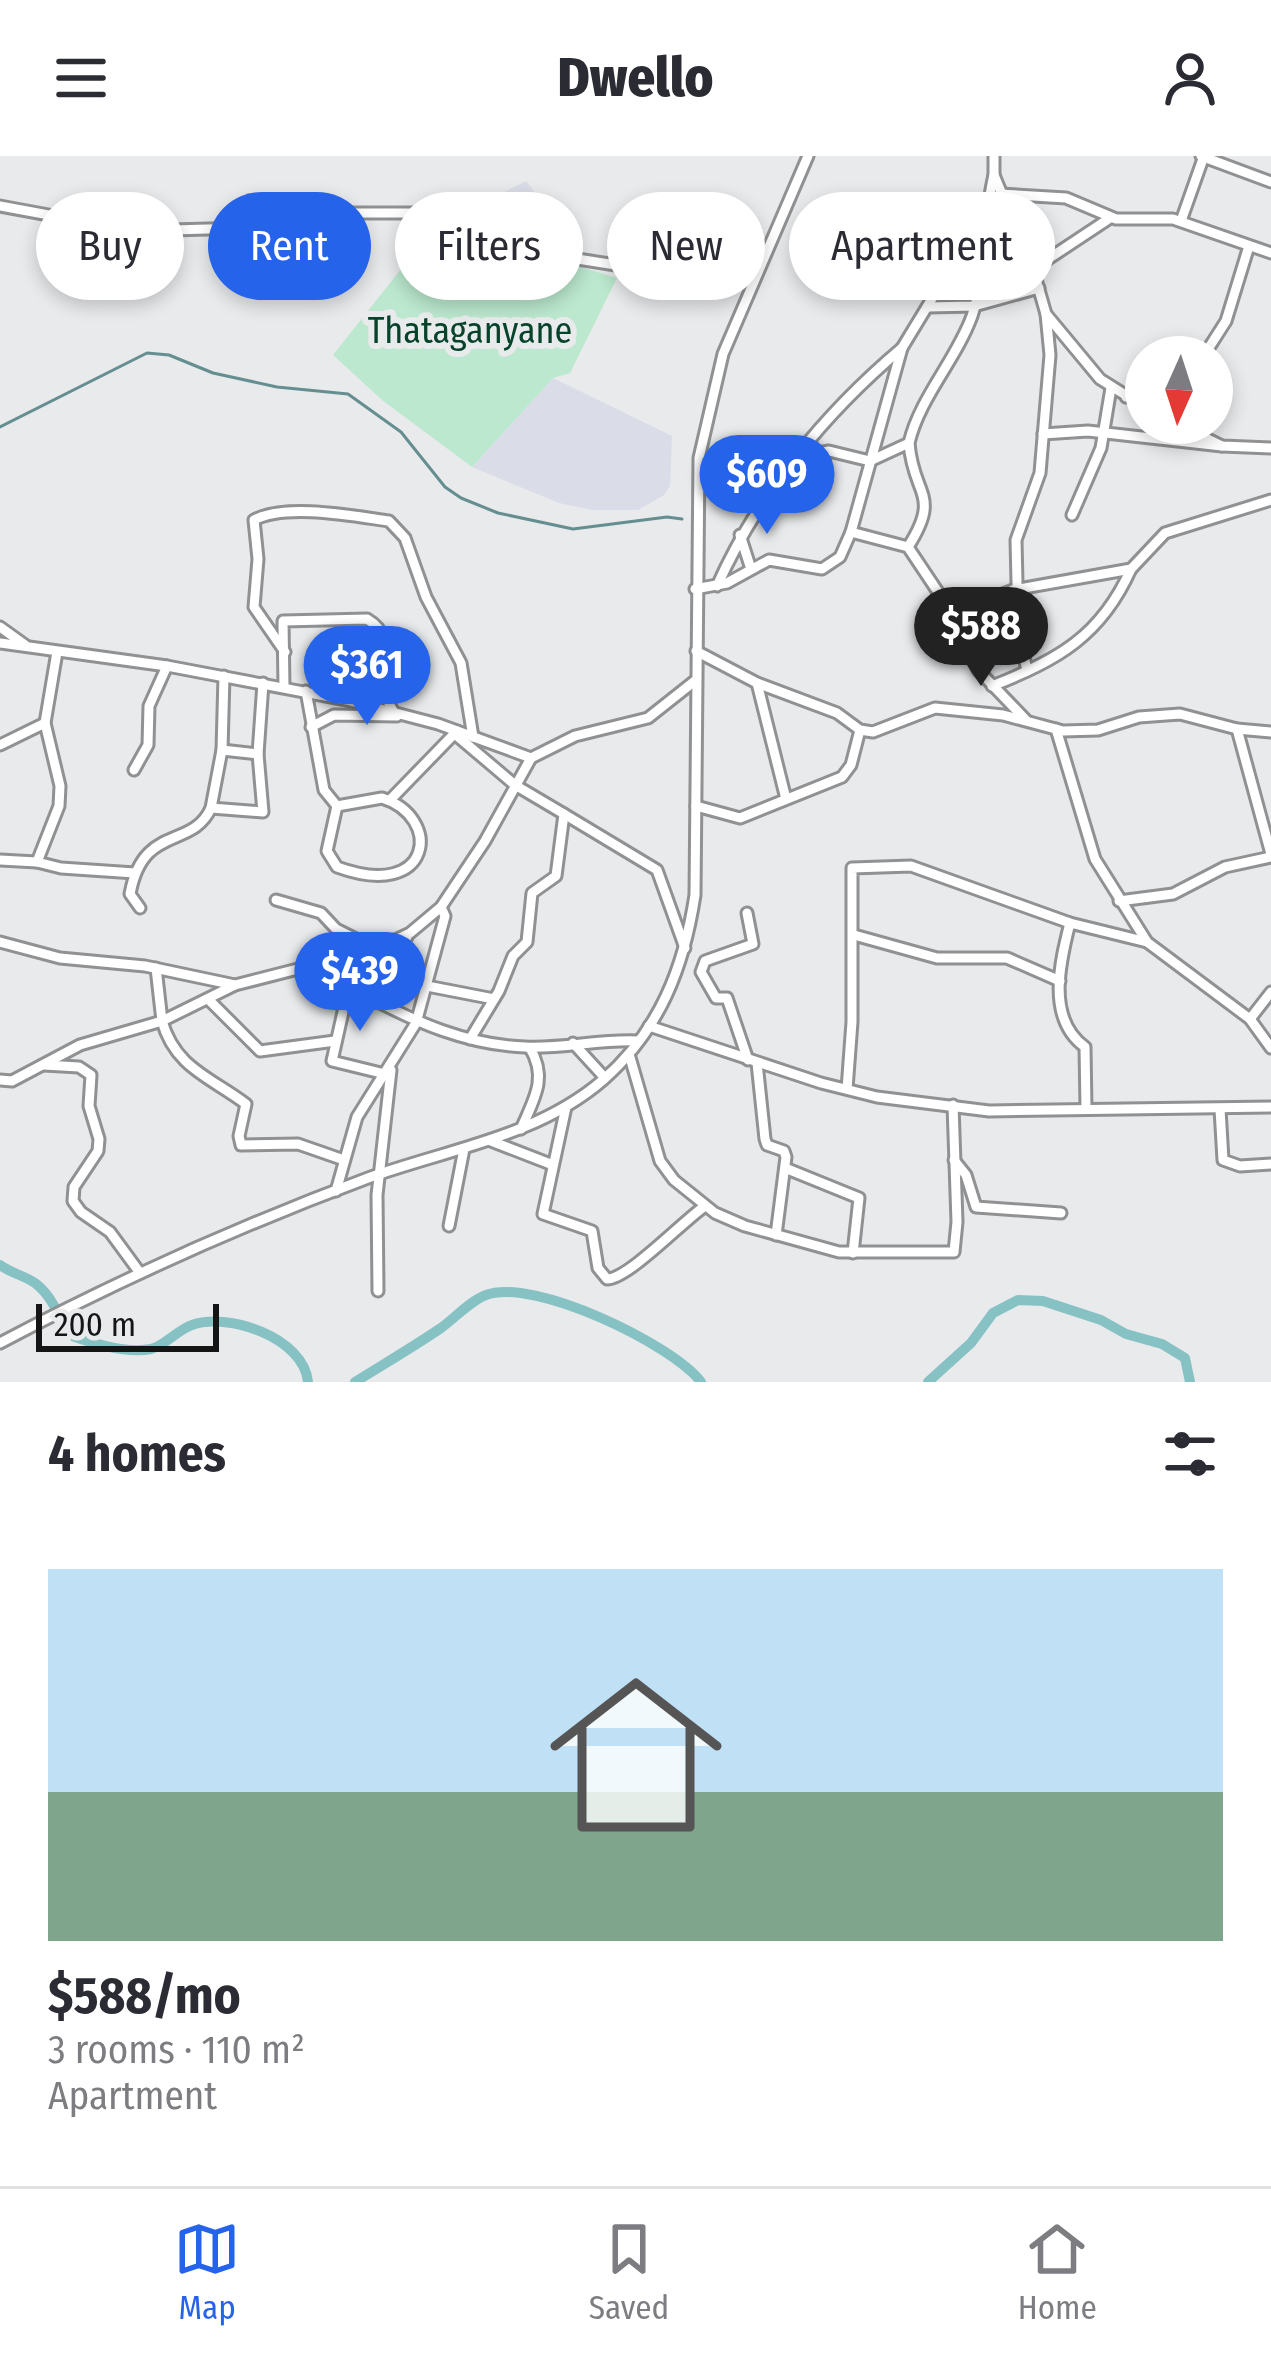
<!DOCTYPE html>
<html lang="en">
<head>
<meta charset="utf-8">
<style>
	:root { --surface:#fff; --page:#f2f2f3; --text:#2b2b33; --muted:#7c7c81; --line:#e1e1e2; --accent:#2563eb }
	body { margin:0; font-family:"Fira Sans Condensed",sans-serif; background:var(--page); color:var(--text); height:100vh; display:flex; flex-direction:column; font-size:45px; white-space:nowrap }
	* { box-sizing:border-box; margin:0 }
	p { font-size:39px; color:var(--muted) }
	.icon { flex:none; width:66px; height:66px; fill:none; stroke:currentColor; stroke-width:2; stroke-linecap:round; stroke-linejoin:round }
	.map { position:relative; height:1226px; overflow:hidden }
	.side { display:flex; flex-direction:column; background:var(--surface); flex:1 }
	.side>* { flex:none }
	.top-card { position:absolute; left:36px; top:36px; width:1200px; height:108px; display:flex; gap:24px }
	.needle { width:78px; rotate:183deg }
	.fabs { position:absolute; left:1125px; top:180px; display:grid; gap:24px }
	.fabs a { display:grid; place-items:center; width:108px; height:108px; border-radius:50%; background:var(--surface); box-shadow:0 6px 18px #0003; font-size:60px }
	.scale { position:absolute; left:36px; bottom:30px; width:183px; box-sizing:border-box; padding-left:12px; border:6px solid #151516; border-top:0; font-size:33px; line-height:42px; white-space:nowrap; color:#151516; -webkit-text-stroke:9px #e9eaec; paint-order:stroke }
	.price { position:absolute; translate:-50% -102px; padding:0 27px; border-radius:42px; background:var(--accent); color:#fff; font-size:39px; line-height:78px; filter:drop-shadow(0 3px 6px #0008) }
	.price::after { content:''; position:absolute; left:50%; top:72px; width:36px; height:27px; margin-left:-18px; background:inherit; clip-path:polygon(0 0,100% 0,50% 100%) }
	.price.selected { background:#222; color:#fff }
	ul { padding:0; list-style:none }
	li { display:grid; align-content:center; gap:24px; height:636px; padding:0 48px }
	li+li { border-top:3px solid var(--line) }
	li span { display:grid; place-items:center; height:372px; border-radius:0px; color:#555 }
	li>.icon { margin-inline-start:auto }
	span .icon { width:216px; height:216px; fill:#fffc; stroke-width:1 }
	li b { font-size:51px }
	h2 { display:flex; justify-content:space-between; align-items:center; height:144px; padding:0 48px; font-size:51px }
	.pill { padding:0 42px; border-radius:54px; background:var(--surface); box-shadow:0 6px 18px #0003; font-size:42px; line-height:108px }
	.pill.selected { background:var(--accent); color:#fff }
	header { display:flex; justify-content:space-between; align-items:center; height:156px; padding:0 48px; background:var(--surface); font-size:54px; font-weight:800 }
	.tab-bar { display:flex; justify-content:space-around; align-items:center; height:168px; border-top:3px solid var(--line); background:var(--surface); font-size:33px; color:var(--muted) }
	.tab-bar a { display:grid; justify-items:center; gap:6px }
	.tab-bar .selected { color:var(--accent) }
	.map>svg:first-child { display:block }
	.built { fill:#dadde7 }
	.green { fill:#bbe8ce }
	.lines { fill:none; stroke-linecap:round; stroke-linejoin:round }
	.stream { stroke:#648e90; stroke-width:3 }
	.river { stroke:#86c2c4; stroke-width:10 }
	.minor-casing { stroke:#909193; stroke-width:15 }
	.minor { stroke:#fff; stroke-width:9 }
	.labels { text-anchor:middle; stroke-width:12; stroke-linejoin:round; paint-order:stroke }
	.park-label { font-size:36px; fill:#06432a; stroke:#e9eaec }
</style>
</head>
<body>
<header><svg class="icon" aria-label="menu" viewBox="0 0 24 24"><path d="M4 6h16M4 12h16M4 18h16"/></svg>Dwello<svg class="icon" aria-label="person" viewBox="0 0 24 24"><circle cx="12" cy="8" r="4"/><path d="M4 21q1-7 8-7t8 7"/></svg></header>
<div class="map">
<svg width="1271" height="1226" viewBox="0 0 1271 1226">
	<rect width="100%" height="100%" fill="#e9eaec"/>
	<!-- built -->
	<g class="built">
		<path d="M526,25L538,40L526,68L543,89L463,64L466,56Z"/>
		<path d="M553,222L672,280L670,330L664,339L638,354H592L559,347L472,311Z"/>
	</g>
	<!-- green -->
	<path class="green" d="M431,65L617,122L570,217L553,222L472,311L382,244L333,199L405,108Z"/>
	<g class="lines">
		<!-- stream -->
		<path class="stream" d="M0,271L147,197L169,199L213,217L277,231L348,238L401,276L445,331L461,342L498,357L573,373L667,361L682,363"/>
		<!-- river -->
		<g class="river">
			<path d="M0,1109C11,1117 25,1120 35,1127C51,1139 60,1160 67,1178C91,1187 125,1198 151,1193C165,1190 177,1174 192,1169C229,1156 304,1182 308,1226"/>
			<path d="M355,1226C384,1208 413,1191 441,1172C455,1162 470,1145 486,1139C533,1121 672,1188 701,1226"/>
			<path d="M928,1226L971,1187L993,1157L1018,1144L1043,1145L1101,1164L1126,1178L1162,1188L1185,1202L1190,1226"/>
		</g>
		<defs>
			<g id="minor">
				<path d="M994,0V19L1033,113L1046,158L1100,223L1146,252"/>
				<path d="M1201,0L1271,26"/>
				<path d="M1000,38L1066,42L1116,63H1173L1271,97"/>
				<path d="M0,50L135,75L245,72L347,57H414L565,101L622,110L676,115L731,102L763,104"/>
				<path d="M1181,65L1204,0"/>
				<path d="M1033,113L1110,62"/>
				<path d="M928,151L974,150L1039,132"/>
				<path d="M1203,201L1226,165L1249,90"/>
				<path d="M1126,241L1146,226"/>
				<path d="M1175,267L1222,290L1271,292"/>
				<path d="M1043,278L1088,275L1222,290"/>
				<path d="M801,300L829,295L870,305L909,287"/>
				<path d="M1072,359L1101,292L1111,232"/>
				<path d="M851,376L908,391L948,451L978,514L1026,564"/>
				<path d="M740,379L751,413"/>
				<path d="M908,391C942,338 913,340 909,287C920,241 956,204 972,160C985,122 983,63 994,19"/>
				<path d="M717,430C758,338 825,257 902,192"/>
				<path d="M695,433L727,427L769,404L822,413L840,401L851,376L902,192L984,57L1008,59"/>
				<path d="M948,451L963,454L1013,434L1131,413L1165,377L1271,344"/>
				<path d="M0,471L25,489"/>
				<path d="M0,487L167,510L346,544L438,568L531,602L575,580L648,562L696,524"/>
				<path d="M696,495L757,527L837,557L860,574L873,576L935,552L1003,559L1063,575L1098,574L1139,561L1180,558L1237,573L1271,576"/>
				<path d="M57,496L45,567L60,630L59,650L37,706L61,712L135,717"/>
				<path d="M285,496L254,451L258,403L254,364C286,347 353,360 389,365L405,382L426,441L461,507L473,581"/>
				<path d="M1027,515L1018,470L1016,384L1040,317L1050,199L1046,158"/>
				<path d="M757,527L786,643"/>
				<path d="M992,530C1058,504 1101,480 1131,413"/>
				<path d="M284,531L283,465L367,463C396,480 377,501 380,527C382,536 389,547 393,555"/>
				<path d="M306,535L324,634L337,650"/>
				<path d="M311,571L334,559L397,560"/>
				<path d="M1056,573L1095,703L1147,786L1250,863L1271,892"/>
				<path d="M1237,573L1271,698"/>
				<path d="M456,579L515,629L564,658L556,720L532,737L527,786L513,800L499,835L470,883"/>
				<path d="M0,589L45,567"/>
				<path d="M222,594L224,520"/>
				<path d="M134,614L148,589L149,550L167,510"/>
				<path d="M382,642C443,661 433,746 337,711L327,695L337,650Z"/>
				<path d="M390,644L457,575"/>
				<path d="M696,650L740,662L842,621L851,609L860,574"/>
				<path d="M211,652L222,594L258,598"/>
				<path d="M564,658L657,714L685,792"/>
				<path d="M0,704L37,706"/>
				<path d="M276,744L321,757L336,773L376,793"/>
				<path d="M1119,745L1173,738L1225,711L1271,701"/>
				<path d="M140,752L130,738C143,667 192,694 211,652L263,656L258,598L263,527"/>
				<path d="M747,757L753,788L705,805L701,816L716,842H727L748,904"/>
				<path d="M1070,767C1060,806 1046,863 1085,891L1086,953"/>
				<path d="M854,779L937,802H1007L1060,825"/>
				<path d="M407,781L365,839C415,866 467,889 525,891C563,893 600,883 638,885"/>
				<path d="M0,786L60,802L145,810L235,829L376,793L410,777L441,751L485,685L531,602"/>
				<path d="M336,806L349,829L365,839"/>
				<path d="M156,812L162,865L235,829"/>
				<path d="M349,829L332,905L385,918"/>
				<path d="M427,830L494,843"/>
				<path d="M208,843L260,895L335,885"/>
				<path d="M1250,863L1271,836"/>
				<path d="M649,870L821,927L877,941L989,955L1271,951"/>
				<path d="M573,887L605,922"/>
				<path d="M629,898L660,1005L674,1024L715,1057L745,1070L839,1096H954L957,1066L953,949"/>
				<path d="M757,907L765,983L767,989L784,995L786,1001L776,1079"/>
				<path d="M44,909L79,911L91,919L89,950L99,983L98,995L74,1031L73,1045L81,1056L110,1076L140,1117"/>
				<path d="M0,924L12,925L80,889L162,865C175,912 212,922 246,948L239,980L241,989L298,988L344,1004"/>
				<path d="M847,933L852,866V712L911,710L1070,767L1147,786"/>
				<path d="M566,951L543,1058L592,1075L598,1112L607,1123C628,1123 682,1066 705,1050"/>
				<path d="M1220,953L1223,1004L1240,1010L1271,1008"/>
				<path d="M521,973C534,943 548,922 530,892"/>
				<path d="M491,985L553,1009"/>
				<path d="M954,1004L966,1019L976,1051L1061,1057"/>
				<path d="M785,1012L859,1042L853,1097"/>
				<path d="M336,1035L357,961L416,867L445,760L441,751"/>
				<path d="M449,1070L464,993"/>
				<path d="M378,1135L377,1039L391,914"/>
				<path d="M0,1187C119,1124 242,1069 368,1022C448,993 537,981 603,924C660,874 684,811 695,739L699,302L723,198L808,0"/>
			</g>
		</defs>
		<!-- minor casing -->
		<use href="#minor" class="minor-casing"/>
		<!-- minor -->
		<use href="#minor" class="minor"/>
	</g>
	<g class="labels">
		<!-- park labels -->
		<g class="park-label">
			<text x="470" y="187">Thataganyane</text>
		</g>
	</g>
</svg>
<div class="fabs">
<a><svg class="needle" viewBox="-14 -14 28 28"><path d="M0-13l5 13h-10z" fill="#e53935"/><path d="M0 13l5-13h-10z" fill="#7c7c81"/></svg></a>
</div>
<div class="scale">200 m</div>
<b class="price" style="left:767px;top:381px">$609</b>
<b class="price selected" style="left:981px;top:533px">$588</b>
<b class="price" style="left:367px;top:572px">$361</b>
<b class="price" style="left:360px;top:878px">$439</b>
<div class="top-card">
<a class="pill">Buy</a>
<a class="pill selected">Rent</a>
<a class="pill">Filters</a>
<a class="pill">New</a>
<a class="pill">Apartment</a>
</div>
</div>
<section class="side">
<h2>4 homes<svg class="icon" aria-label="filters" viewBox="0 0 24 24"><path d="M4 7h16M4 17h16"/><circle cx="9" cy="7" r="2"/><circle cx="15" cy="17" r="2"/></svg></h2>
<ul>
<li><span style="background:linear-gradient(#bfe0f5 60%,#7fa58c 0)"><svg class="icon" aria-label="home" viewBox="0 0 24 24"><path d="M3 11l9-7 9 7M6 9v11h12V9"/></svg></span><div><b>$588/mo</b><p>3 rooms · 110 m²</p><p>Apartment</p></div></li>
</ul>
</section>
<nav class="tab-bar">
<a class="selected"><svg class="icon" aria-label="map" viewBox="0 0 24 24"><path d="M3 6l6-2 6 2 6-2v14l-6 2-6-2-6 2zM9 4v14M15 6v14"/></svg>Map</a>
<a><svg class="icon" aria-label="saved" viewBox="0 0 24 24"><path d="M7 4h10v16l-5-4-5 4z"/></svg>Saved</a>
<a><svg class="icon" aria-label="home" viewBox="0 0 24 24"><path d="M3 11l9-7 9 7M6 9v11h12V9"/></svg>Home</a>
</nav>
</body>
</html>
